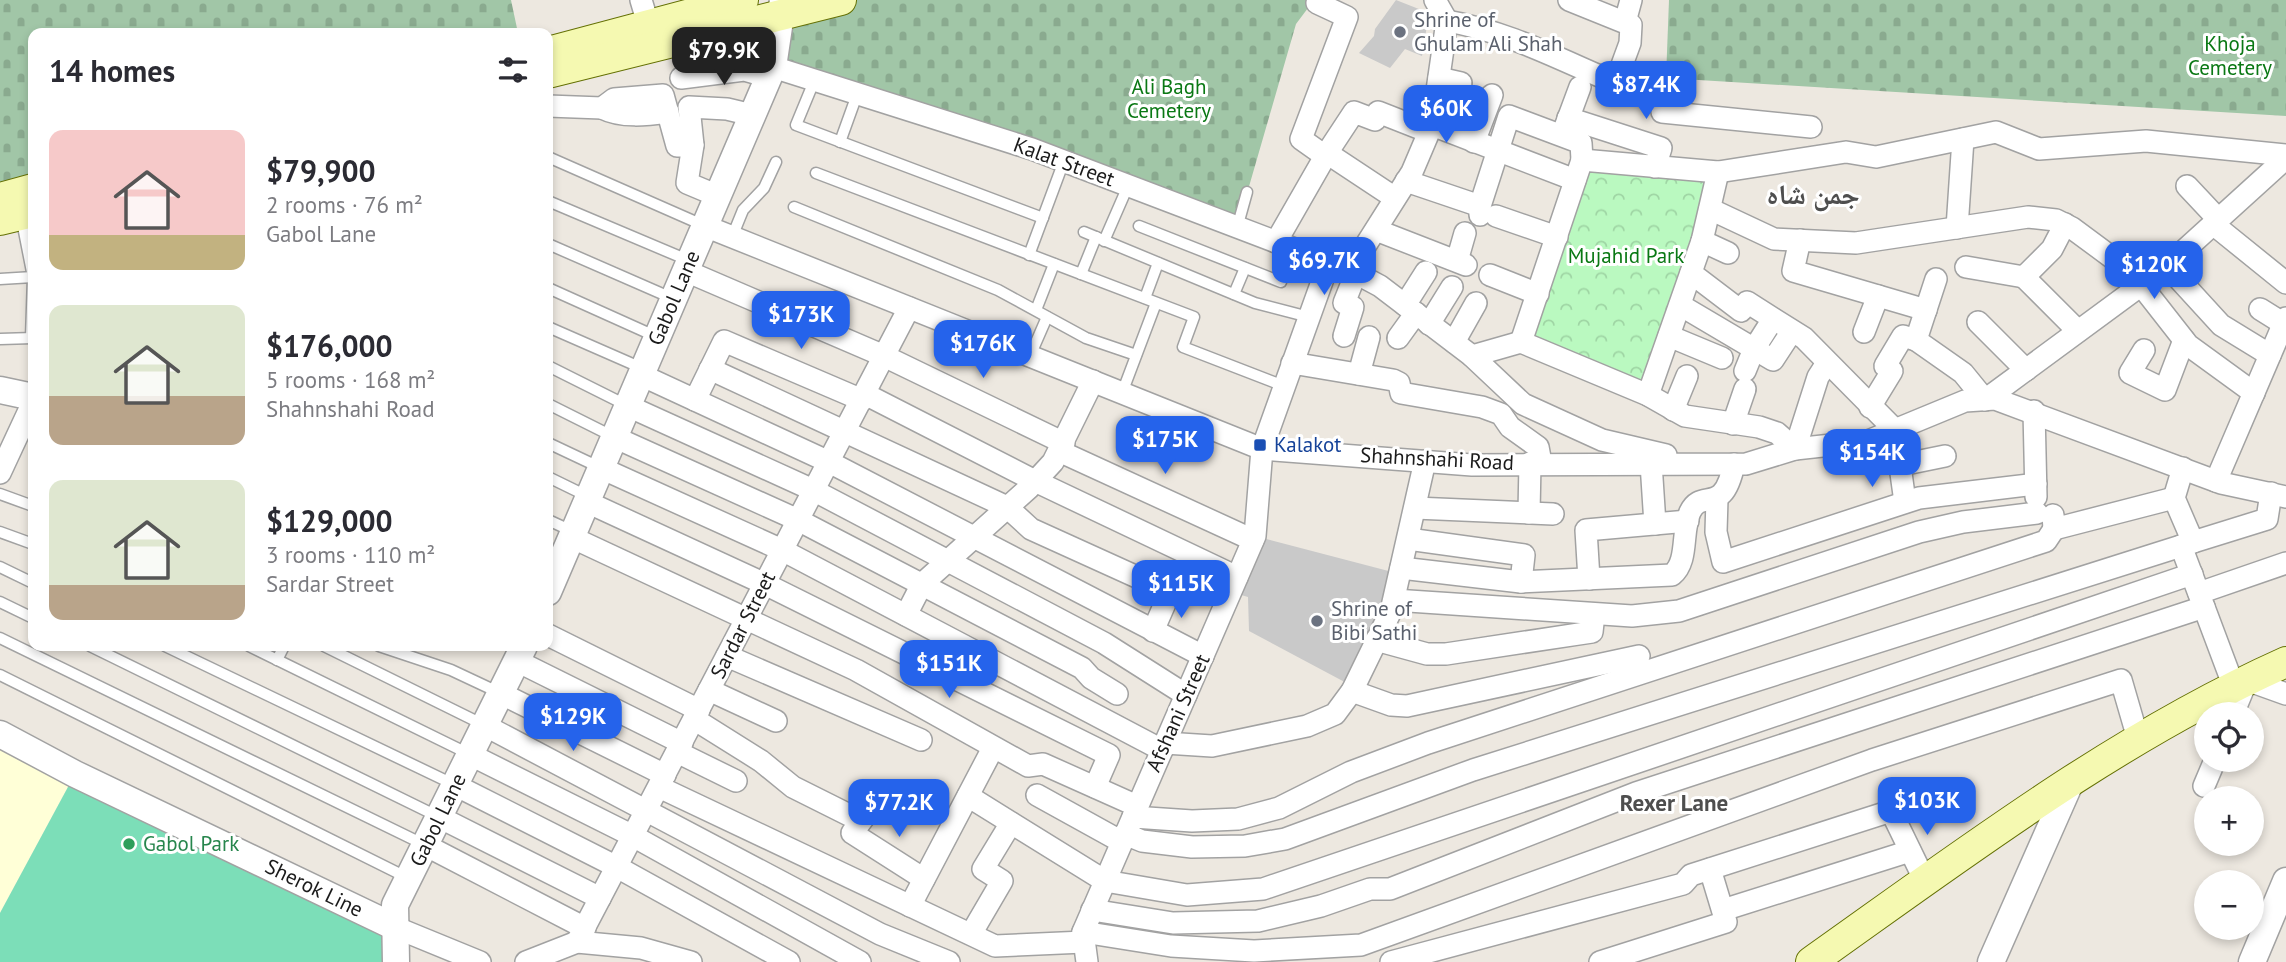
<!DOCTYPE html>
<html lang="en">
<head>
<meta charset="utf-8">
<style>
	:root { --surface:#fff; --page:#f2f2f3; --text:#2b2b33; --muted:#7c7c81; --accent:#2563eb }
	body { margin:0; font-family:"PT Sans","Noto Naskh Arabic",sans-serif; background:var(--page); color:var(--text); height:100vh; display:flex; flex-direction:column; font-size:26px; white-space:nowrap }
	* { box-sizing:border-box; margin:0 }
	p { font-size:23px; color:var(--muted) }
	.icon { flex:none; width:38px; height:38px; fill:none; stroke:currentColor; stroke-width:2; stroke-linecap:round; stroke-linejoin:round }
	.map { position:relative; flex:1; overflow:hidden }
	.details { position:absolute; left:28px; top:28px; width:525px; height:623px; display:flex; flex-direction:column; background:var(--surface); border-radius:14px; box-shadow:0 4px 10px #0003 }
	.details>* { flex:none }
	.buttons { position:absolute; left:2194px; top:702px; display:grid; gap:14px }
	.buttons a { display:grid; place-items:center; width:70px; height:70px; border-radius:50%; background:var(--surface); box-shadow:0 4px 10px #0003; font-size:35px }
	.price { position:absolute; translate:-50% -60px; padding:0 16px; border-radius:14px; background:var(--accent); color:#fff; font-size:23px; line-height:46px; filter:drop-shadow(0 2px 4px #0008) }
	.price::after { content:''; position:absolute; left:50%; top:42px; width:21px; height:16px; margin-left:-10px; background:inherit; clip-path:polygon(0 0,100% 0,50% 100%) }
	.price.active { background:#222; color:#fff }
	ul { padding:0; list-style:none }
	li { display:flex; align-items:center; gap:21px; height:175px; padding:0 21px }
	li span { display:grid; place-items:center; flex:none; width:196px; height:140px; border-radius:14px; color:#555 }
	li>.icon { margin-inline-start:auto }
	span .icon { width:84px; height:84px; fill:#fffc; stroke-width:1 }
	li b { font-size:30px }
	h2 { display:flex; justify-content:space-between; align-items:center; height:84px; padding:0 21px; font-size:30px }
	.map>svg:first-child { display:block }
	.education { fill:#ffffd7 }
	.religious { fill:#c9c9c9 }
	.cemetery { fill:url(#cemetery-stones) }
	.park { fill:url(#park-crowns) }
	.pitch { fill:#7cdeb8 }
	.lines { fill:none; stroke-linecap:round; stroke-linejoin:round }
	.service-casing { stroke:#a2a2a2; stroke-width:13 }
	.minor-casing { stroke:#a2a2a2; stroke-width:24 }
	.tertiary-casing { stroke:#a2a2a2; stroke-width:29 }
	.secondary-casing { stroke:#647004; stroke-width:32 }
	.service { stroke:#fff; stroke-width:10 }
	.minor { stroke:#fff; stroke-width:21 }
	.tertiary { stroke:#fff; stroke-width:26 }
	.secondary { stroke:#f5f9b1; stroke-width:30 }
	.worship-dot { fill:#6b7280; stroke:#fff; stroke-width:2.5 }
	.transit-dot { fill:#1a4fb4; stroke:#fff; stroke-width:2.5 }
	.leisure-dot { fill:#2e9e5b; stroke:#fff; stroke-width:2.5 }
	.labels { text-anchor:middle; stroke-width:6; stroke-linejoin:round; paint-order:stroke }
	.worship-label { font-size:21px; fill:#5b616d; stroke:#fff; text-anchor:start }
	.park-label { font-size:21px; fill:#0a7814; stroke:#fff }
	.street-label { font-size:21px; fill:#1b1b1b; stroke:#fff }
	.transit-label { font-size:21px; fill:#164399; stroke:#fff; text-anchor:start }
	.leisure-label { font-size:21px; fill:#27864d; stroke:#fff; text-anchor:start }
	.neighbourhood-label { font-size:23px; font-weight:bold; fill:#4e4e4e; stroke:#fff }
	.district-label { font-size:28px; font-weight:bold; fill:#4e4e4e; stroke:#fff }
</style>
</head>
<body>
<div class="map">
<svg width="2286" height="962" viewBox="0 0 2286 962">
	<defs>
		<pattern id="cemetery-stones" width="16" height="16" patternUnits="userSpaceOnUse" patternTransform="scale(1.75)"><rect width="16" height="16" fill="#a1c6a7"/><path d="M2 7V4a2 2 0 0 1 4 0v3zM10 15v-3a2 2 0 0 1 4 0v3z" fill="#8aaa8f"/></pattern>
		<pattern id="park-crowns" width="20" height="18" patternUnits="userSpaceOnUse" patternTransform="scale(1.75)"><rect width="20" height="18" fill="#baf9c0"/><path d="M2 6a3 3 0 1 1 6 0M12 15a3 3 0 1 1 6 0" fill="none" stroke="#9fd5a4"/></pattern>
	</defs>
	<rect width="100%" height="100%" fill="#ede8e0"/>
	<!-- education -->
	<path class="education" d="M0,733L75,774L0,913Z"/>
	<!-- religious -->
	<g class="religious">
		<path d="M1396,0L1429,13L1422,56L1405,49L1390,68L1359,53L1374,36L1375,29Z"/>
		<path d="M1255,536L1400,574L1354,687L1249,631L1248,597L1231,592Z"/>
	</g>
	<!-- cemetery -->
	<g class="cemetery">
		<path d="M0,0H511L518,33H33V179L0,188Z"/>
		<path d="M836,0H1314L1296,24L1237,228L774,66L798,8Z"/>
		<path d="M1669,0H2286V116L1666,78Z"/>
	</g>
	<!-- park -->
	<path class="park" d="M1582,160L1718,172L1648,395L1521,342Z"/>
	<!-- pitch -->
	<path class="pitch" d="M75,774L397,928L395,962H0V913Z"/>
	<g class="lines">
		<defs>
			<g id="service">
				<path d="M815,79L796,125L1043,218"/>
				<path d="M840,142L858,92"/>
				<path d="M548,157L705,226"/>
				<path d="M816,173L1194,317L1183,347L1284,386"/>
				<path d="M548,201L690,261"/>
				<path d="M794,207L998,290L1086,338L1136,355"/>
				<path d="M21,216L33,277L31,338"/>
				<path d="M1139,226L1281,282"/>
				<path d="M1237,228L1247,192"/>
				<path d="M1084,232L1255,303L1309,317"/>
				<path d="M732,237L743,210L764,188L776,162"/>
				<path d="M1104,241L1128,186"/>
				<path d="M548,244L674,299"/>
				<path d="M1029,255L1064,161"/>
				<path d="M1081,274L1096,237"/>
				<path d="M0,279L33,277"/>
				<path d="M548,288L657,337"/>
				<path d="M1234,294L1245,268"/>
				<path d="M1145,298L1158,263"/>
				<path d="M1036,310L1054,264"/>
				<path d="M548,327L644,369"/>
				<path d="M0,339L33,338"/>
				<path d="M1030,356L1047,317"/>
				<path d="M548,366L628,406"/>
				<path d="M1122,393L1156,303"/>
				<path d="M548,404L614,437"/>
				<path d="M548,443L601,468"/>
				<path d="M548,477L589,497"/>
				<path d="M0,494L33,506"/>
				<path d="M548,520L574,532"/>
				<path d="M0,532L33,544"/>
				<path d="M0,567L33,583"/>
				<path d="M0,602L33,618"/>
				<path d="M0,638L425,845"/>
				<path d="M90,646L439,817"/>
				<path d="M165,646L455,785"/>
				<path d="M249,646L469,754"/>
				<path d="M324,646L484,725"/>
				<path d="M379,646L451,670L500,693"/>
				<path d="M277,660L284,646"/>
				<path d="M0,675L408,878"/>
			</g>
			<g id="minor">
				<path d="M641,0L652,37"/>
				<path d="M1318,0L1317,3L1347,17L1301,139L1325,156"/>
				<path d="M1569,0L1631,25L1630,43L1615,84"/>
				<path d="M1447,21C1524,34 1589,77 1663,101L1662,112L1811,127"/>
				<path d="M1625,22L1631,0"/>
				<path d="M773,67L1032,149L1350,270L1380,286L1472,356L1521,342L1648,395L1685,416L1759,427L1777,433L1795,449L1818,377L1827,363"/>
				<path d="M681,78L744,70L769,77"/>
				<path d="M1439,78L1461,83"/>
				<path d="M548,106L602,108L614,99L663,95L677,146L693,145L687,183L718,196"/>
				<path d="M602,108C622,118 647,115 668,112"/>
				<path d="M1568,118L1661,148L1655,167"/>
				<path d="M1432,125L1575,180"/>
				<path d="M1564,130L1580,87"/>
				<path d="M1474,142L1492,95"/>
				<path d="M693,145L689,107L727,109L752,115"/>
				<path d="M1327,153L1395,198"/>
				<path d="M1406,181L1480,206"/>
				<path d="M2187,186L2218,219"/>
				<path d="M1710,209L1774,239L1856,243L2028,217L2056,220L2072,228L2145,282"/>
				<path d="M1480,215V206L1509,116L1581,143L1582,160"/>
				<path d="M1496,216L1557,237"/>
				<path d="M2213,224L2286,283"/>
				<path d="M705,226L1262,449L1472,465L1746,464L1795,449L1868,441L1965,401L1995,399L2221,483L2286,497"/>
				<path d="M1957,228L1963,139"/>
				<path d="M1376,230L1466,265"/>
				<path d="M1800,240L1793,271L1926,310"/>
				<path d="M1702,241L1728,253"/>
				<path d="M1276,242L1327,153L1354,112L1375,120L1378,112L1429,132"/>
				<path d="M1457,261L1465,233"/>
				<path d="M2167,266L2221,325L2270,355"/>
				<path d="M1966,267L2024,277L2052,249L2065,224"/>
				<path d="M1350,270L1412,172L1432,125L1447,21L1435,0"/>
				<path d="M686,271L884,356L1064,443"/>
				<path d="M1691,273L1741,311L1747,302L1804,338L1895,430L1905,502"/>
				<path d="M1490,275L1538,294"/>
				<path d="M2024,277L2078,331"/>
				<path d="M1936,279L1916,340L1963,373L1985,400L2167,266L2286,158"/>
				<path d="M2141,285L2188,345L2254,393"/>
				<path d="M1405,305L1426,272"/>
				<path d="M1680,305L1773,360L1792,331"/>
				<path d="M2260,309L2284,324"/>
				<path d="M1978,322L2026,370"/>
				<path d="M1429,324L1452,287"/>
				<path d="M1864,332L1878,296"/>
				<path d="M1344,336L1353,307L1344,303L1356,273"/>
				<path d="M1669,336L1722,358"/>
				<path d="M1398,338L1416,313"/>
				<path d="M1454,342L1476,303"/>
				<path d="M1521,342L1582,160L1718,172L1846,152L1876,157L1996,132L2039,149L2146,141L2286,155"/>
				<path d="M2144,350L2130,373L2165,390L2184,340"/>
				<path d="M1472,356L1523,404L1602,440L1666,455"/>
				<path d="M1292,363L1393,380L1399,383L1401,393L1482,407L1501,414L1510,427L1538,447L1541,463"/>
				<path d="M710,369L1007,507L1031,529L1170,592L1153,631"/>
				<path d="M1745,371L1754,349L1773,319"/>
				<path d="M1359,374L1369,337"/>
				<path d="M641,375L829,462L1203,656"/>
				<path d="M865,394L1035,481L1237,577"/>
				<path d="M1648,395L1702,241L1718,172"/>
				<path d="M695,400L724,341L862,400"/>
				<path d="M628,406L813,490L1104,643L1186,695"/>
				<path d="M1870,407L1892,371L1885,366L1903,336L1916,340"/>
				<path d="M1673,410L1687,376"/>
				<path d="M2034,411L2036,497"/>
				<path d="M1733,424L1745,389"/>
				<path d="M614,437L798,520L1082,668L1091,678L1117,694"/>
				<path d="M1059,451L1253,540"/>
				<path d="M1651,463L1655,524"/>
				<path d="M1901,465L1945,456"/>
				<path d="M601,468L782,550L1162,750"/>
				<path d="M2183,468L2174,498L2193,542L2181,546L2234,687"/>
				<path d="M0,473L33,402"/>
				<path d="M2216,481L2286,318"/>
				<path d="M1717,499L1716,532L1723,562L1919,498L2036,484"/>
				<path d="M587,502L765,584L1109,755L1095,787"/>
				<path d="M1415,508L1553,514"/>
				<path d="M1529,513L1530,463"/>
				<path d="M2053,515L2054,529L2174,498"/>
				<path d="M571,537L856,670L1028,766L1043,764L1137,806"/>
				<path d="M1408,539L1524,555L1521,582"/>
				<path d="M2193,542L2267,519L2271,493"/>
				<path d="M1401,568L1521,582L1672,575C1689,561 1681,532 1690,512C1702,487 1723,518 1734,464"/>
				<path d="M1589,579L1586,530L1688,521"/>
				<path d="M2199,593L2286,563"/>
				<path d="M1394,600L1632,616L1679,611L1919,532L1963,522L2037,513"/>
				<path d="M906,615L922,584L1029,488L1053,462L1093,381"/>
				<path d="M548,635L699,710"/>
				<path d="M1376,640L1427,654H1446L1592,632L1594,614"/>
				<path d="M727,656L921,740"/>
				<path d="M517,661L682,743"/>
				<path d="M709,690L776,721"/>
				<path d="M1352,691L1391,705L1407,706L1639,656"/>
				<path d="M500,693L665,775"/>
				<path d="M2233,714L2247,680L2286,694"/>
				<path d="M694,719L761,761L793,787L861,821"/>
				<path d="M484,725L880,934L949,962"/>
				<path d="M1165,743L1212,746L1307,726L1335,714L1352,691L1391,611L1425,461"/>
				<path d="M677,752L736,781"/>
				<path d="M469,754L633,836L860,962"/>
				<path d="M455,785L617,867L789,962"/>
				<path d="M2204,786L2215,760"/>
				<path d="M659,787L995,946L1084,942"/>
				<path d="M883,793L852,833L924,879"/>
				<path d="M1037,795L1122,842"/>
				<path d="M968,796L1105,881L1187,895L1263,889L2192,574"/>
				<path d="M439,817L600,898"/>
				<path d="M1133,817L1192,821L1238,819L1279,808L1351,772L1428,743L2046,541L2054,529"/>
				<path d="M1125,834L1142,841L1192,847L1245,846L1285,839L1473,770L2181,546"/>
				<path d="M425,845L585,928"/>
				<path d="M910,906L993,748"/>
				<path d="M1092,910L1173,923L1258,921L1321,906L1370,889H1390L1636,793L2204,607"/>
				<path d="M1723,910L1910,851"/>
				<path d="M397,928L480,962"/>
				<path d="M1083,932L1171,946L1254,951L1361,945L1872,760L2121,680L2139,742"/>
				<path d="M971,934L1002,881L983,869L1011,823"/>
				<path d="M577,942L909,308"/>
				<path d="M526,962L577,942L641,948L691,962"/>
				<path d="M1087,962L1083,932L1255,536L1262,449L1329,262"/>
				<path d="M1391,962L1683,884L1691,875L1891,811L1925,881"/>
				<path d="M1600,962L1726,922L1710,869"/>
			</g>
			<g id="tertiary">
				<path d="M0,390L33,397"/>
				<path d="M548,592L773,67L783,0"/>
				<path d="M0,734L75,774L397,928"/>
				<path d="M396,962L395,905L524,646"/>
				<path d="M1991,962L2071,781"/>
				<path d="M2252,962L2286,881"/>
			</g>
			<g id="secondary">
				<path d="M548,52L743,0"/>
				<path d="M548,73L841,0"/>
				<path d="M0,198L33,189"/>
				<path d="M0,220L33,212"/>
				<path d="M1811,962C1962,855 2116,738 2286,662"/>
			</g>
		</defs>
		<!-- service casing -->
		<use href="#service" class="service-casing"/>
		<!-- minor casing -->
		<use href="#minor" class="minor-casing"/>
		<!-- tertiary casing -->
		<use href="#tertiary" class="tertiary-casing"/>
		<!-- secondary casing -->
		<use href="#secondary" class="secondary-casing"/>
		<!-- service -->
		<use href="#service" class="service"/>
		<!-- minor -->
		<use href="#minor" class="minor"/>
		<!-- tertiary -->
		<use href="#tertiary" class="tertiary"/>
		<!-- secondary -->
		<use href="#secondary" class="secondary"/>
	</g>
	<!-- markers -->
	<g class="worship-dot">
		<circle cx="1400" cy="32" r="7"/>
		<circle cx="1317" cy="621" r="7"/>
	</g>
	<rect class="transit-dot" x="1253" y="438" width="14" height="14" rx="3.5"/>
	<circle class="leisure-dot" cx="129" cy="844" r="7"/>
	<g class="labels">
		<!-- worship labels -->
		<g class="worship-label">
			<text x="1414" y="27">Shrine of<tspan x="1414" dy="24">Ghulam Ali Shah</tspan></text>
			<text x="1331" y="616">Shrine of<tspan x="1331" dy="24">Bibi Sathi</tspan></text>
		</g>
		<!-- park labels -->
		<g class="park-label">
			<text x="2230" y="51">Khoja<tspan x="2230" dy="24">Cemetery</tspan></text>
			<text x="1169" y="94">Ali Bagh<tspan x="1169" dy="24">Cemetery</tspan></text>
			<text x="1626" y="263">Mujahid Park</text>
		</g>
		<!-- street labels -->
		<g class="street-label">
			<text transform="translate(1064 162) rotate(20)" y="7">Kalat Street</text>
			<text transform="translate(674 298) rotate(-67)" y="7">Gabol Lane</text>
			<text transform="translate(1437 459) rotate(3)" y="7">Shahnshahi Road</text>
			<text transform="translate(743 625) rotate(-63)" y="7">Sardar Street</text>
			<text transform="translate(1178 713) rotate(-66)" y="7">Afshani Street</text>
			<text transform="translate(438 820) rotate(-64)" y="7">Gabol Lane</text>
			<text transform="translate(314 888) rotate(26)" y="7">Sherok Line</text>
		</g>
		<!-- transit labels -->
		<g class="transit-label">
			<text x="1274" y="452">Kalakot</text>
		</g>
		<!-- leisure labels -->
		<g class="leisure-label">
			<text x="143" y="851">Gabol Park</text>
		</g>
		<!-- neighbourhood labels -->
		<g class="neighbourhood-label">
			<text x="1674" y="811">Rexer Lane</text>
		</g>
		<!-- district labels -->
		<g class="district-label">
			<text x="1813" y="204">جمن شاہ</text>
		</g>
	</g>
</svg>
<div class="buttons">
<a><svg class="icon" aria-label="locate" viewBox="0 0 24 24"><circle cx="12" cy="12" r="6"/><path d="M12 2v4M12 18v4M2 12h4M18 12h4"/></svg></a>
<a>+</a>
<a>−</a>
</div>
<b class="price active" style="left:724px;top:87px">$79.9K</b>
<b class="price" style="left:1646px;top:121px">$87.4K</b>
<b class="price" style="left:1446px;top:145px">$60K</b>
<b class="price" style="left:1324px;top:297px">$69.7K</b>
<b class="price" style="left:2154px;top:301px">$120K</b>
<b class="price" style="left:801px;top:351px">$173K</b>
<b class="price" style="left:983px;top:380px">$176K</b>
<b class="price" style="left:1165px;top:476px">$175K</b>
<b class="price" style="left:1872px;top:489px">$154K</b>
<b class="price" style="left:1181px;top:620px">$115K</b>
<b class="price" style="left:949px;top:700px">$151K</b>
<b class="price" style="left:573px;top:753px">$129K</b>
<b class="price" style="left:1927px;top:837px">$103K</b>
<b class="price" style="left:899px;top:839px">$77.2K</b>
<section class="details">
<h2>14 homes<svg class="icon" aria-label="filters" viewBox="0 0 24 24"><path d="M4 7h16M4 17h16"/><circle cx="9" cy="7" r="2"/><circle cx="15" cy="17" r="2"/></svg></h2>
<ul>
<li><span style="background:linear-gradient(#f6c9c9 75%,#c2b280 0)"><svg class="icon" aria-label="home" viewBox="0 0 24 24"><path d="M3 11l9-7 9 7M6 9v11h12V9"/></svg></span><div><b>$79,900</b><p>2 rooms · 76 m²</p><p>Gabol Lane</p></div></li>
<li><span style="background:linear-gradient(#dfe7d0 65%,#b9a48a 0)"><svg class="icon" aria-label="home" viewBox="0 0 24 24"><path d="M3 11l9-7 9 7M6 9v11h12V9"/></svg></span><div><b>$176,000</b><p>5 rooms · 168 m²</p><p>Shahnshahi Road</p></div></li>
<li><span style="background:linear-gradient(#dfe7d0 75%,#b9a48a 0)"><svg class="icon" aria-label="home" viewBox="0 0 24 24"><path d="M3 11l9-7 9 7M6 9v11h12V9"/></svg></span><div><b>$129,000</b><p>3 rooms · 110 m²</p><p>Sardar Street</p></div></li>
</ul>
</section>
</div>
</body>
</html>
